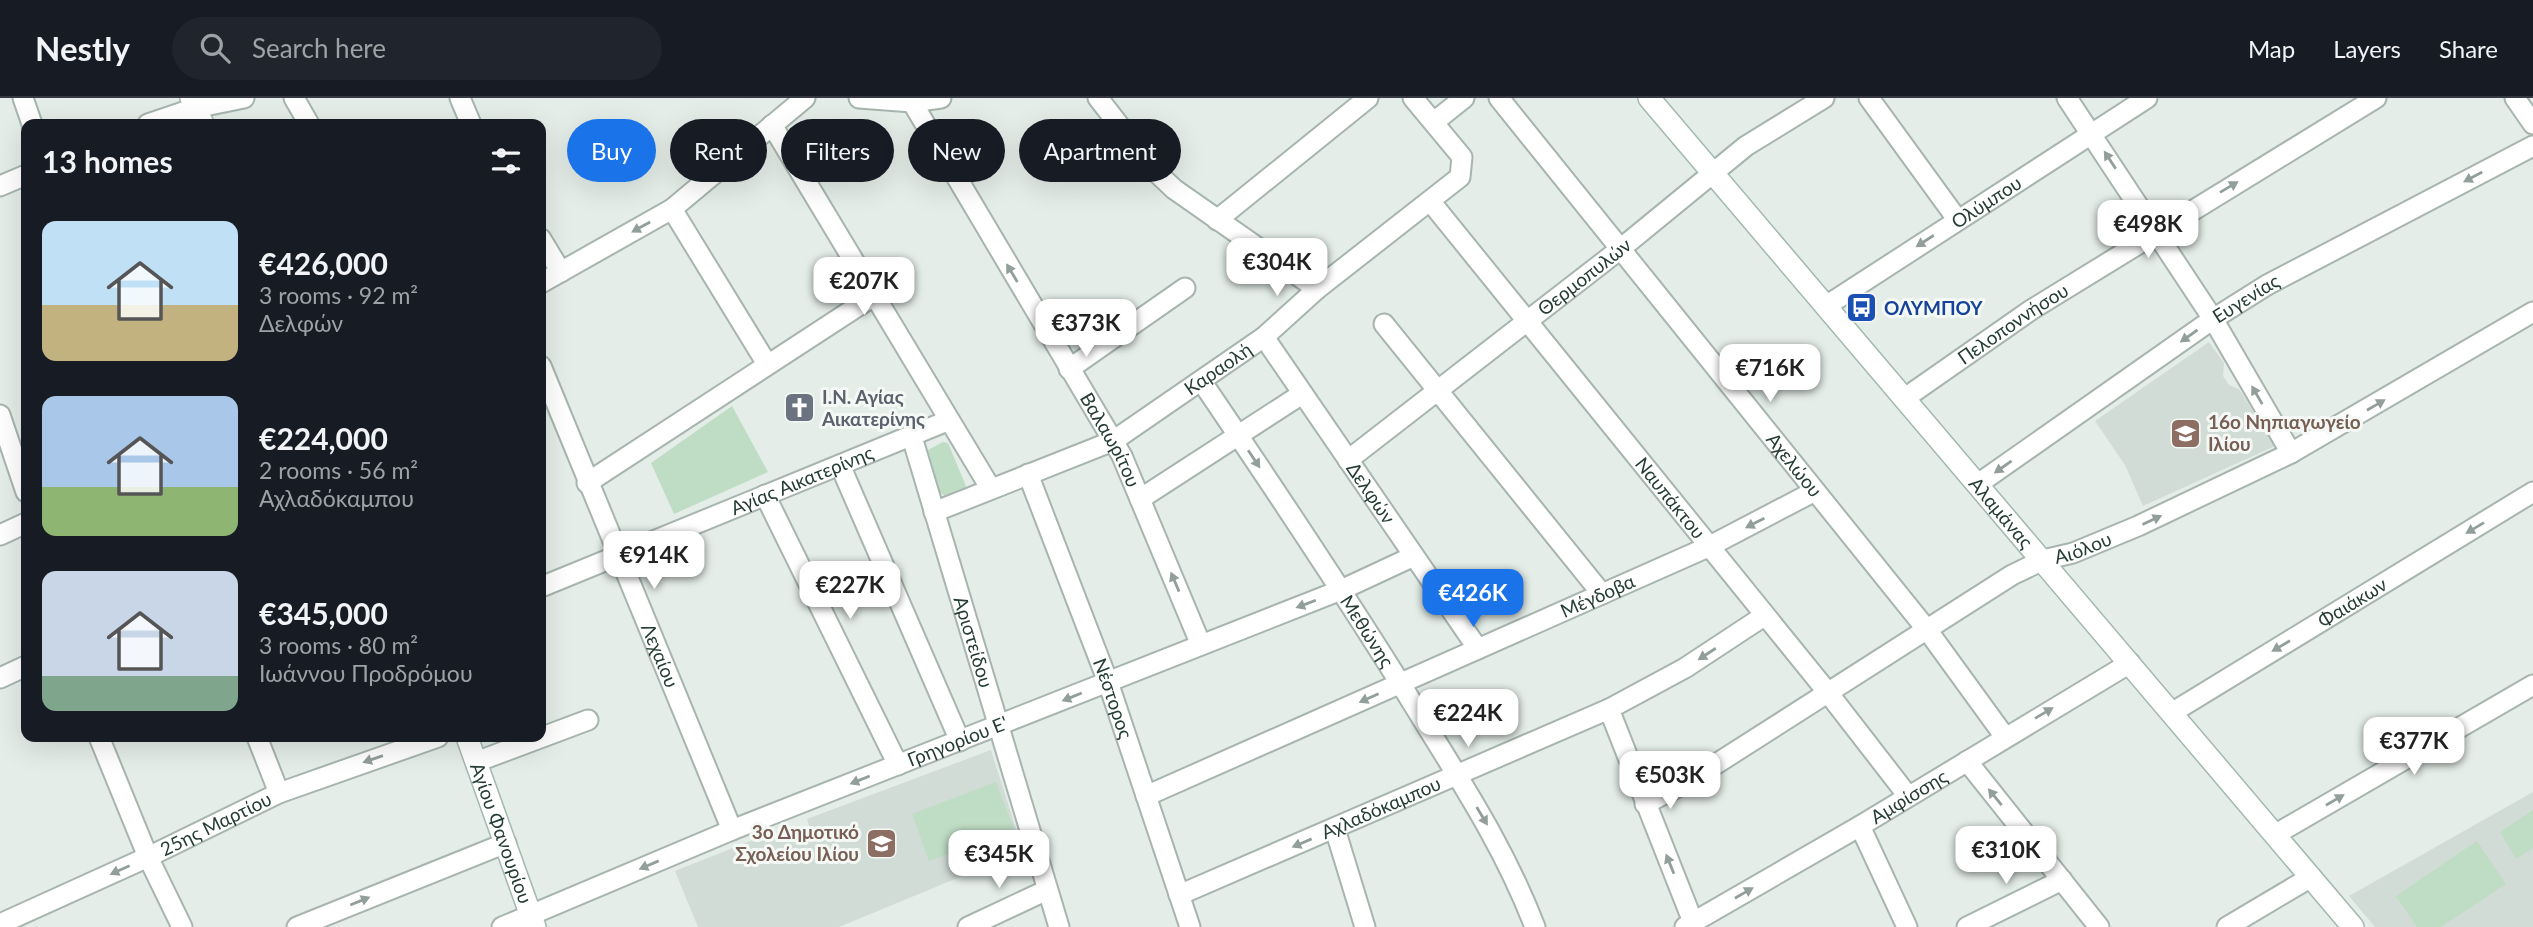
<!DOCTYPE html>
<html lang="en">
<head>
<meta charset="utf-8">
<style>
	:root { --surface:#171b24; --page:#20242c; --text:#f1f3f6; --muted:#9ea1a6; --line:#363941; --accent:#1a73e8 }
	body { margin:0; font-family:Lato,sans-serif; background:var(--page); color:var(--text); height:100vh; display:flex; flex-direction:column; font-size:26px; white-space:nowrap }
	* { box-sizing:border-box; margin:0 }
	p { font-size:23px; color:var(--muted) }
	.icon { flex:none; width:38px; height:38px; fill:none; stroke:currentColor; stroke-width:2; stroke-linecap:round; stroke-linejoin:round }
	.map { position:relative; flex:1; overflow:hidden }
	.details { position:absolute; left:21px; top:21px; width:525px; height:623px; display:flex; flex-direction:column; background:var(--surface); border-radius:14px; box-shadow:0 7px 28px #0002 }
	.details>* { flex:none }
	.hud { position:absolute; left:567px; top:21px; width:665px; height:63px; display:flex; gap:14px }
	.price { position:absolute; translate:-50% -60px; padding:0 16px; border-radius:14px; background:#fff; color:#222; font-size:23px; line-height:46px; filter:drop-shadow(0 2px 4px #0008) }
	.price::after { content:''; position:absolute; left:50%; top:42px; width:21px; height:16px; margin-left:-10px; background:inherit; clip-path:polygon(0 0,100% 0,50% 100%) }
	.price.current { background:var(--accent); color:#fff }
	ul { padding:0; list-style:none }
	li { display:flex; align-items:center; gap:21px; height:175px; padding:0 21px }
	li span { display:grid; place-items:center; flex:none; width:196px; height:140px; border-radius:14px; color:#555 }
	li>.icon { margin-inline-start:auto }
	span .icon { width:84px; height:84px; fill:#fffc; stroke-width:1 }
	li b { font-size:30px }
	h2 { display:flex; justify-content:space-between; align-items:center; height:84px; padding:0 21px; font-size:30px }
	.tag { padding:0 24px; border-radius:32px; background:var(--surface); box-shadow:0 7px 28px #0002; font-size:24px; line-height:63px }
	.tag.current { background:var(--accent); color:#fff }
	header { display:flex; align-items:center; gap:42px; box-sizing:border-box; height:98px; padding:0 35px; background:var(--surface); border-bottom:2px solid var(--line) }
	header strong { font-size:33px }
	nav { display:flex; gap:38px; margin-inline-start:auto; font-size:24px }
	.search { width:490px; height:63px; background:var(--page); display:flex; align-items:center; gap:18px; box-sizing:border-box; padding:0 24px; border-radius:38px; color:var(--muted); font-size:26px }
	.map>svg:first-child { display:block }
	.built { fill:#d2dcd7 }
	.green { fill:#bfdcc4 }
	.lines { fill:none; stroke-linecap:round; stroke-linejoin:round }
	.street-casing { stroke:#a7b5ae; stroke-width:23 }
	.secondary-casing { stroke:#a3b8af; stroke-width:24 }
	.street { stroke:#fff; stroke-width:19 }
	.secondary { stroke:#fff; stroke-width:21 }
	.oneway { fill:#929e9a }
	.labels { text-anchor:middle; stroke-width:6; stroke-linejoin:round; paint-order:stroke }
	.street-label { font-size:19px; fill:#253d34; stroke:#f5f9f6 }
	.transit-label { font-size:19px; font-weight:bold; fill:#164399; stroke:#f5f9f6; text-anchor:start }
	.worship-label { font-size:19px; font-weight:bold; fill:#5b616d; stroke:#f5f9f6; text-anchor:start }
	.education-label { font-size:19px; font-weight:bold; fill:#785e54; stroke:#f5f9f6; text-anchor:start }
</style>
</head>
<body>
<header>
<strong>Nestly</strong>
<div class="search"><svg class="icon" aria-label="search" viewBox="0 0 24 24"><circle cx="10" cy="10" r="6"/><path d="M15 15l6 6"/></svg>Search here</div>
<nav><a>Map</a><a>Layers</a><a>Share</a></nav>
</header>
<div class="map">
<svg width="2533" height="829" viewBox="0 0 2533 829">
	<rect width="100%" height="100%" fill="#e4ede8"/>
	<!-- built -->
	<g class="built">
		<path d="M2209,244L2224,265L2223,278L2229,287L2239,291L2275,348L2143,408L2125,367L2095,323Z"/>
		<path d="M991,652L1023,753L839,829H698L675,773L775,733L791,738L810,731L807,721Z"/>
		<path d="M2533,694V829H2375L2349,798Z"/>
	</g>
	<!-- green -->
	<g class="green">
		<path d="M732,308L768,374L674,416L651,365Z"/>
		<path d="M943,344L948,345L966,388L962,394L946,399L940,394L928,352Z"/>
		<path d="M996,684L1014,731L929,763L912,716Z"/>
		<path d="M2533,712V750L2516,761L2500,734Z"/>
		<path d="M2477,743L2506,786L2441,829H2417L2396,798Z"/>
	</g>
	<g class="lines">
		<defs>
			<g id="street">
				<path d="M23,0L32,26"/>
				<path d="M294,0L309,26"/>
				<path d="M460,0L471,26"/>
				<path d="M859,0L912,4L941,0"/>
				<path d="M1098,0L1154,72L1174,91L1317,191"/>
				<path id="s1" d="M1499,0L1928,533L2005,639"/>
				<path d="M1869,0L1957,121"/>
				<path d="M2067,0L2213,221L2291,355"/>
				<path d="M2515,0L2533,26"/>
				<path id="s2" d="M912,4L1122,358L1201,547"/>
				<path d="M1434,24L1464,0"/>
				<path d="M148,26L195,10L244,0"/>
				<path d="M772,27L991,391"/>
				<path d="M0,88L26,77"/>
				<path id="s3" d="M1430,103L1829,596L1908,698"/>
				<path d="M672,111L767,266"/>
				<path d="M1217,122L1368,0"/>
				<path d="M541,141L561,174"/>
				<path d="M541,185L672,111L805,0"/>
				<path id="s4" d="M1826,208L2147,0"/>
				<path d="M1384,226L1602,496"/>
				<path id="s5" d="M1264,239L1478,551"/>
				<path id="s6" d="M541,268L732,732"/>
				<path d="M1069,271L1185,190"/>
				<path id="s7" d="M1202,284C1276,393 1349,502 1418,614C1463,687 1504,749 1535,829"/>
				<path id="s8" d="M1905,300L2031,212L2376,0"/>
				<path d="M0,317L26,394"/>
				<path id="s9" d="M912,339L1059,829"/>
				<path id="s10" d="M1348,362L1619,152L1746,48L1824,0"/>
				<path d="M840,367L960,643"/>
				<path id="s11" d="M1028,376L1108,584L1190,829"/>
				<path d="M587,385L875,197"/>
				<path id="s12" d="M1978,386L2213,221L2267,187L2533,48"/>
				<path d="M765,397L898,667"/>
				<path d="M1140,401L1302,296"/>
				<path id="s13" d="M934,414L1113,343L1264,239L1317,191L1460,79L1462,59L1413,0"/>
				<path d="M0,437L26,425"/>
				<path id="s14" d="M541,489L947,323"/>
				<path d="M0,580L26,568"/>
				<path d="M1609,611L1695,829"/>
				<path id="s15" d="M2173,614L2533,394"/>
				<path d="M99,639L148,759L182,829"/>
				<path d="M257,639L279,695"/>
				<path d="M1967,663L2099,829"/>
				<path d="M476,664L588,622"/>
				<path id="s16" d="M1146,698L1708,449L1815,393"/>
				<path id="s17" d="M1645,706L1691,682L2012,477L2043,462L2073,455L2138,428L2291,355L2533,214"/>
				<path d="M1860,728L1907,829"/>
				<path d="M1335,731L1365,829"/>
				<path d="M2276,736L2533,587"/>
				<path id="s18" d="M1179,797L1609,611L1685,570L1764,518"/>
				<path id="s19" d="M0,826L148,759L279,695L438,639"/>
				<path d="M297,829L506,745"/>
				<path id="s20" d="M502,829L732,732L1341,492L1414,458"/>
				<path d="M968,829L1047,792"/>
				<path id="s21" d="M1685,829L1860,728L2130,565"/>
				<path d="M1967,829L2062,782"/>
				<path d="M2227,829L2311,779"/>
			</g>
			<g id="secondary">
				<path d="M191,0L203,26"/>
				<path id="s22" d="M1649,0L2353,829"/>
				<path id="s23" d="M467,639L535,829"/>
			</g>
		</defs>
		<!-- street casing -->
		<use href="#street" class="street-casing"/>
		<!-- secondary casing -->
		<use href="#secondary" class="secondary-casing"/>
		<!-- street -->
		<use href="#street" class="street"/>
		<!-- secondary -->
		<use href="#secondary" class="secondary"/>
	</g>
	<!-- one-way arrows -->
	<defs><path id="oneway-solid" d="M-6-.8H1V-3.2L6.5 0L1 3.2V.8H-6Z" transform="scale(1.75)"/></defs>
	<g class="oneway">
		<use href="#oneway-solid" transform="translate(2110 62) rotate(-123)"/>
		<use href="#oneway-solid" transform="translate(2473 79) rotate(152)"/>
		<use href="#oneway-solid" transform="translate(2229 89) rotate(-31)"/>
		<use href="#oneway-solid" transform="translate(641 129) rotate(151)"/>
		<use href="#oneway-solid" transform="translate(1925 143) rotate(147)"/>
		<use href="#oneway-solid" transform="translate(1012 175) rotate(-121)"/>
		<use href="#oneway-solid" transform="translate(2189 238) rotate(145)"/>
		<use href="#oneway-solid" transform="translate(2257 297) rotate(-120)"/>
		<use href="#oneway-solid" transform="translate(2376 307) rotate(-30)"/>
		<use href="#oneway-solid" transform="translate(1254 361) rotate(56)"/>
		<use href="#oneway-solid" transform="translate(2003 369) rotate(145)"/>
		<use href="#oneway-solid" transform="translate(2152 422) rotate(-25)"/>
		<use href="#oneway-solid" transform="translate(1755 425) rotate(153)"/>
		<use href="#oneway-solid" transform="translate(2475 430) rotate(149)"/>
		<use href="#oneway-solid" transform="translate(1175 484) rotate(-113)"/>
		<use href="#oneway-solid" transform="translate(1306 506) rotate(159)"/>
		<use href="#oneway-solid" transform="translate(2281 548) rotate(149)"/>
		<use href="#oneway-solid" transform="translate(1707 556) rotate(147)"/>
		<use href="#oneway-solid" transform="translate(1072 599) rotate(158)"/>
		<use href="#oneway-solid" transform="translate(1369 600) rotate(156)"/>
		<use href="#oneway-solid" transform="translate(2044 615) rotate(-31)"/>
		<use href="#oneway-solid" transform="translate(373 661) rotate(161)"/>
		<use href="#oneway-solid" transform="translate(860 682) rotate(158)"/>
		<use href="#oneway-solid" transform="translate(1995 699) rotate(-129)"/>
		<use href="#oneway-solid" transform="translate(2335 702) rotate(-30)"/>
		<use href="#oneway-solid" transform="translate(1482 718) rotate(59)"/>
		<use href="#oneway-solid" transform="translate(1302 745) rotate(157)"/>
		<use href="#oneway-solid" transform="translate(1670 766) rotate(-112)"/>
		<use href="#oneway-solid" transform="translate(649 767) rotate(157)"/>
		<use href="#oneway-solid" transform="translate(120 772) rotate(156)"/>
		<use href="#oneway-solid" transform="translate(1744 795) rotate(-30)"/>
		<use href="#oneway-solid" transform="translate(360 803) rotate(-22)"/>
	</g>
	<!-- icons -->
	<defs>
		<symbol id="bus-square" viewBox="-11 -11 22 22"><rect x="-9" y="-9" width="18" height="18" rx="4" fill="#1a4fb4" stroke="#f5f9f6"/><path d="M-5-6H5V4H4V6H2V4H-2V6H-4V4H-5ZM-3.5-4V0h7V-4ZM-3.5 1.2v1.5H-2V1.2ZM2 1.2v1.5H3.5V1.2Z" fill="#fff"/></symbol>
		<symbol id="church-square" viewBox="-11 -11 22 22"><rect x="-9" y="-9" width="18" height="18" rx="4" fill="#6b7280" stroke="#f5f9f6"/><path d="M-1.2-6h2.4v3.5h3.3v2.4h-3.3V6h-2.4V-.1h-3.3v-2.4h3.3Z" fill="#fff"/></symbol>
		<symbol id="school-square" viewBox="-11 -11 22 22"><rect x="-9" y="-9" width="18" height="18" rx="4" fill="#8d6e63" stroke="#f5f9f6"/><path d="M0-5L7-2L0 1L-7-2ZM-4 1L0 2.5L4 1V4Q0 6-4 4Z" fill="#fff"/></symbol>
	</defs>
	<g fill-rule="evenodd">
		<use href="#bus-square" x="1844" y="192" width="35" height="35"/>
		<use href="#church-square" x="782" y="292" width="35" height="35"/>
		<use href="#school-square" x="2168" y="318" width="35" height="35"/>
		<use href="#school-square" x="864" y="728" width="35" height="35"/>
	</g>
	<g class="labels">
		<!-- street labels -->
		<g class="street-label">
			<text dy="7" stroke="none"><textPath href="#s4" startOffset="191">Ολύμπου</textPath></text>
			<text dy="7" stroke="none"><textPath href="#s10" startOffset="299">Θερμοπυλών</textPath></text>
			<text dy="7" stroke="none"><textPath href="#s12" startOffset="326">Ευγενίας</textPath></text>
			<text dy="7" stroke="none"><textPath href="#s8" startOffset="131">Πελοποννήσου</textPath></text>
			<text dy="7" stroke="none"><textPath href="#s13" startOffset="320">Καραολή</textPath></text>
			<text dy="7" stroke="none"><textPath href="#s2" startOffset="392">Βαλαωρίτου</textPath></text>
			<text dy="7" stroke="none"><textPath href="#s1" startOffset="471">Αχελώου</textPath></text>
			<text dy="7" stroke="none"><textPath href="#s14" startOffset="282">Αγίας Αικατερίνης</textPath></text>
			<text dy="7" stroke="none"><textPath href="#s5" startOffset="189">Δελφών</textPath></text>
			<text dy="7" stroke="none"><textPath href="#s3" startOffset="382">Ναυπάκτου</textPath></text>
			<text dy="7" stroke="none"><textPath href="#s22" startOffset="544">Αλαμάνας</textPath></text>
			<text dy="7" stroke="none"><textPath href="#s17" startOffset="509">Αιόλου</textPath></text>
			<text dy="7" stroke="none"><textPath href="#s16" startOffset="494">Μέγδοβα</textPath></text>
			<text dy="7" stroke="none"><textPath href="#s15" startOffset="210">Φαιάκων</textPath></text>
			<text dy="7" stroke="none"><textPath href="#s7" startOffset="299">Μεθώνης</textPath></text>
			<text dy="7" stroke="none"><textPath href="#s9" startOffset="214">Αριστείδου</textPath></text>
			<text dy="7" stroke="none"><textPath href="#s6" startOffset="313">Λεχαίου</textPath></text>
			<text dy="7" stroke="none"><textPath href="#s11" startOffset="240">Νέστορος</textPath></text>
			<text dy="7" stroke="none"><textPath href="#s20" startOffset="492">Γρηγορίου Ε'</textPath></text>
			<text dy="7" stroke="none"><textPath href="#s21" startOffset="259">Αμφίσσης</textPath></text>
			<text dy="7" stroke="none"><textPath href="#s18" startOffset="220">Αχλαδόκαμπου</textPath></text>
			<text dy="7" stroke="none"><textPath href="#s19" startOffset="238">25ης Μαρτίου</textPath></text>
			<text dy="7" stroke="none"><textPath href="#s23" startOffset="102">Αγίου Φανουρίου</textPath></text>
		</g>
		<!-- transit labels -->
		<g class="transit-label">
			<text x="1884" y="217">ΟΛΥΜΠΟΥ</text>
		</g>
		<!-- worship labels -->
		<g class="worship-label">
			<text x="822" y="306">Ι.Ν. Αγίας<tspan x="822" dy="22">Αικατερίνης</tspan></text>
		</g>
		<!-- education labels -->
		<g class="education-label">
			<text x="2208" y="331">16ο Νηπιαγωγείο<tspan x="2208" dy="22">Ιλίου</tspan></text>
			<text x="859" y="741" text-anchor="end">3ο Δημοτικό<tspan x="859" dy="22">Σχολείου Ιλίου</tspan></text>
		</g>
	</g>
</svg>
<b class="price" style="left:2148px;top:162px">€498K</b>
<b class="price" style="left:1277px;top:200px">€304K</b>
<b class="price" style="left:864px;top:219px">€207K</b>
<b class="price" style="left:1086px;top:261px">€373K</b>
<b class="price" style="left:1770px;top:306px">€716K</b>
<b class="price" style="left:654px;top:493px">€914K</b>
<b class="price" style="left:850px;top:523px">€227K</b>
<b class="price current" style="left:1473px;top:531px">€426K</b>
<b class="price" style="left:1468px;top:651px">€224K</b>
<b class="price" style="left:2414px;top:679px">€377K</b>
<b class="price" style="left:1670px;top:713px">€503K</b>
<b class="price" style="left:2006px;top:788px">€310K</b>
<b class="price" style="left:999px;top:792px">€345K</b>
<div class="hud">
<a class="tag current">Buy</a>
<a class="tag">Rent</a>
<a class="tag">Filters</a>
<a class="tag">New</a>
<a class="tag">Apartment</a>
</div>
<section class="details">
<h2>13 homes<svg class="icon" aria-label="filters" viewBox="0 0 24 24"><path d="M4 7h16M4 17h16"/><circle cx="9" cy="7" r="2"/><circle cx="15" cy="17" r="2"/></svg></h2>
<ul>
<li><span style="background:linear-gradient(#bfe0f5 60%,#c2b280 0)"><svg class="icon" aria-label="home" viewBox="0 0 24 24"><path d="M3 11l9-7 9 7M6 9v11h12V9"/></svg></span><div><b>€426,000</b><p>3 rooms · 92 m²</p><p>Δελφών</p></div></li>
<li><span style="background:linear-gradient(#a9c7e8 65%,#8fb573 0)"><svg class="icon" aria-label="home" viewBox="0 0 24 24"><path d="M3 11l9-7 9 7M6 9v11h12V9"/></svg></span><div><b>€224,000</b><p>2 rooms · 56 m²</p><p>Αχλαδόκαμπου</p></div></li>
<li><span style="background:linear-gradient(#c9d6e8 75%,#7fa58c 0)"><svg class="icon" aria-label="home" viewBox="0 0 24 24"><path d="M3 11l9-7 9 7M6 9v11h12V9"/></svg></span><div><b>€345,000</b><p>3 rooms · 80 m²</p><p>Ιωάννου Προδρόμου</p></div></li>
</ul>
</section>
</div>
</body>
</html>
